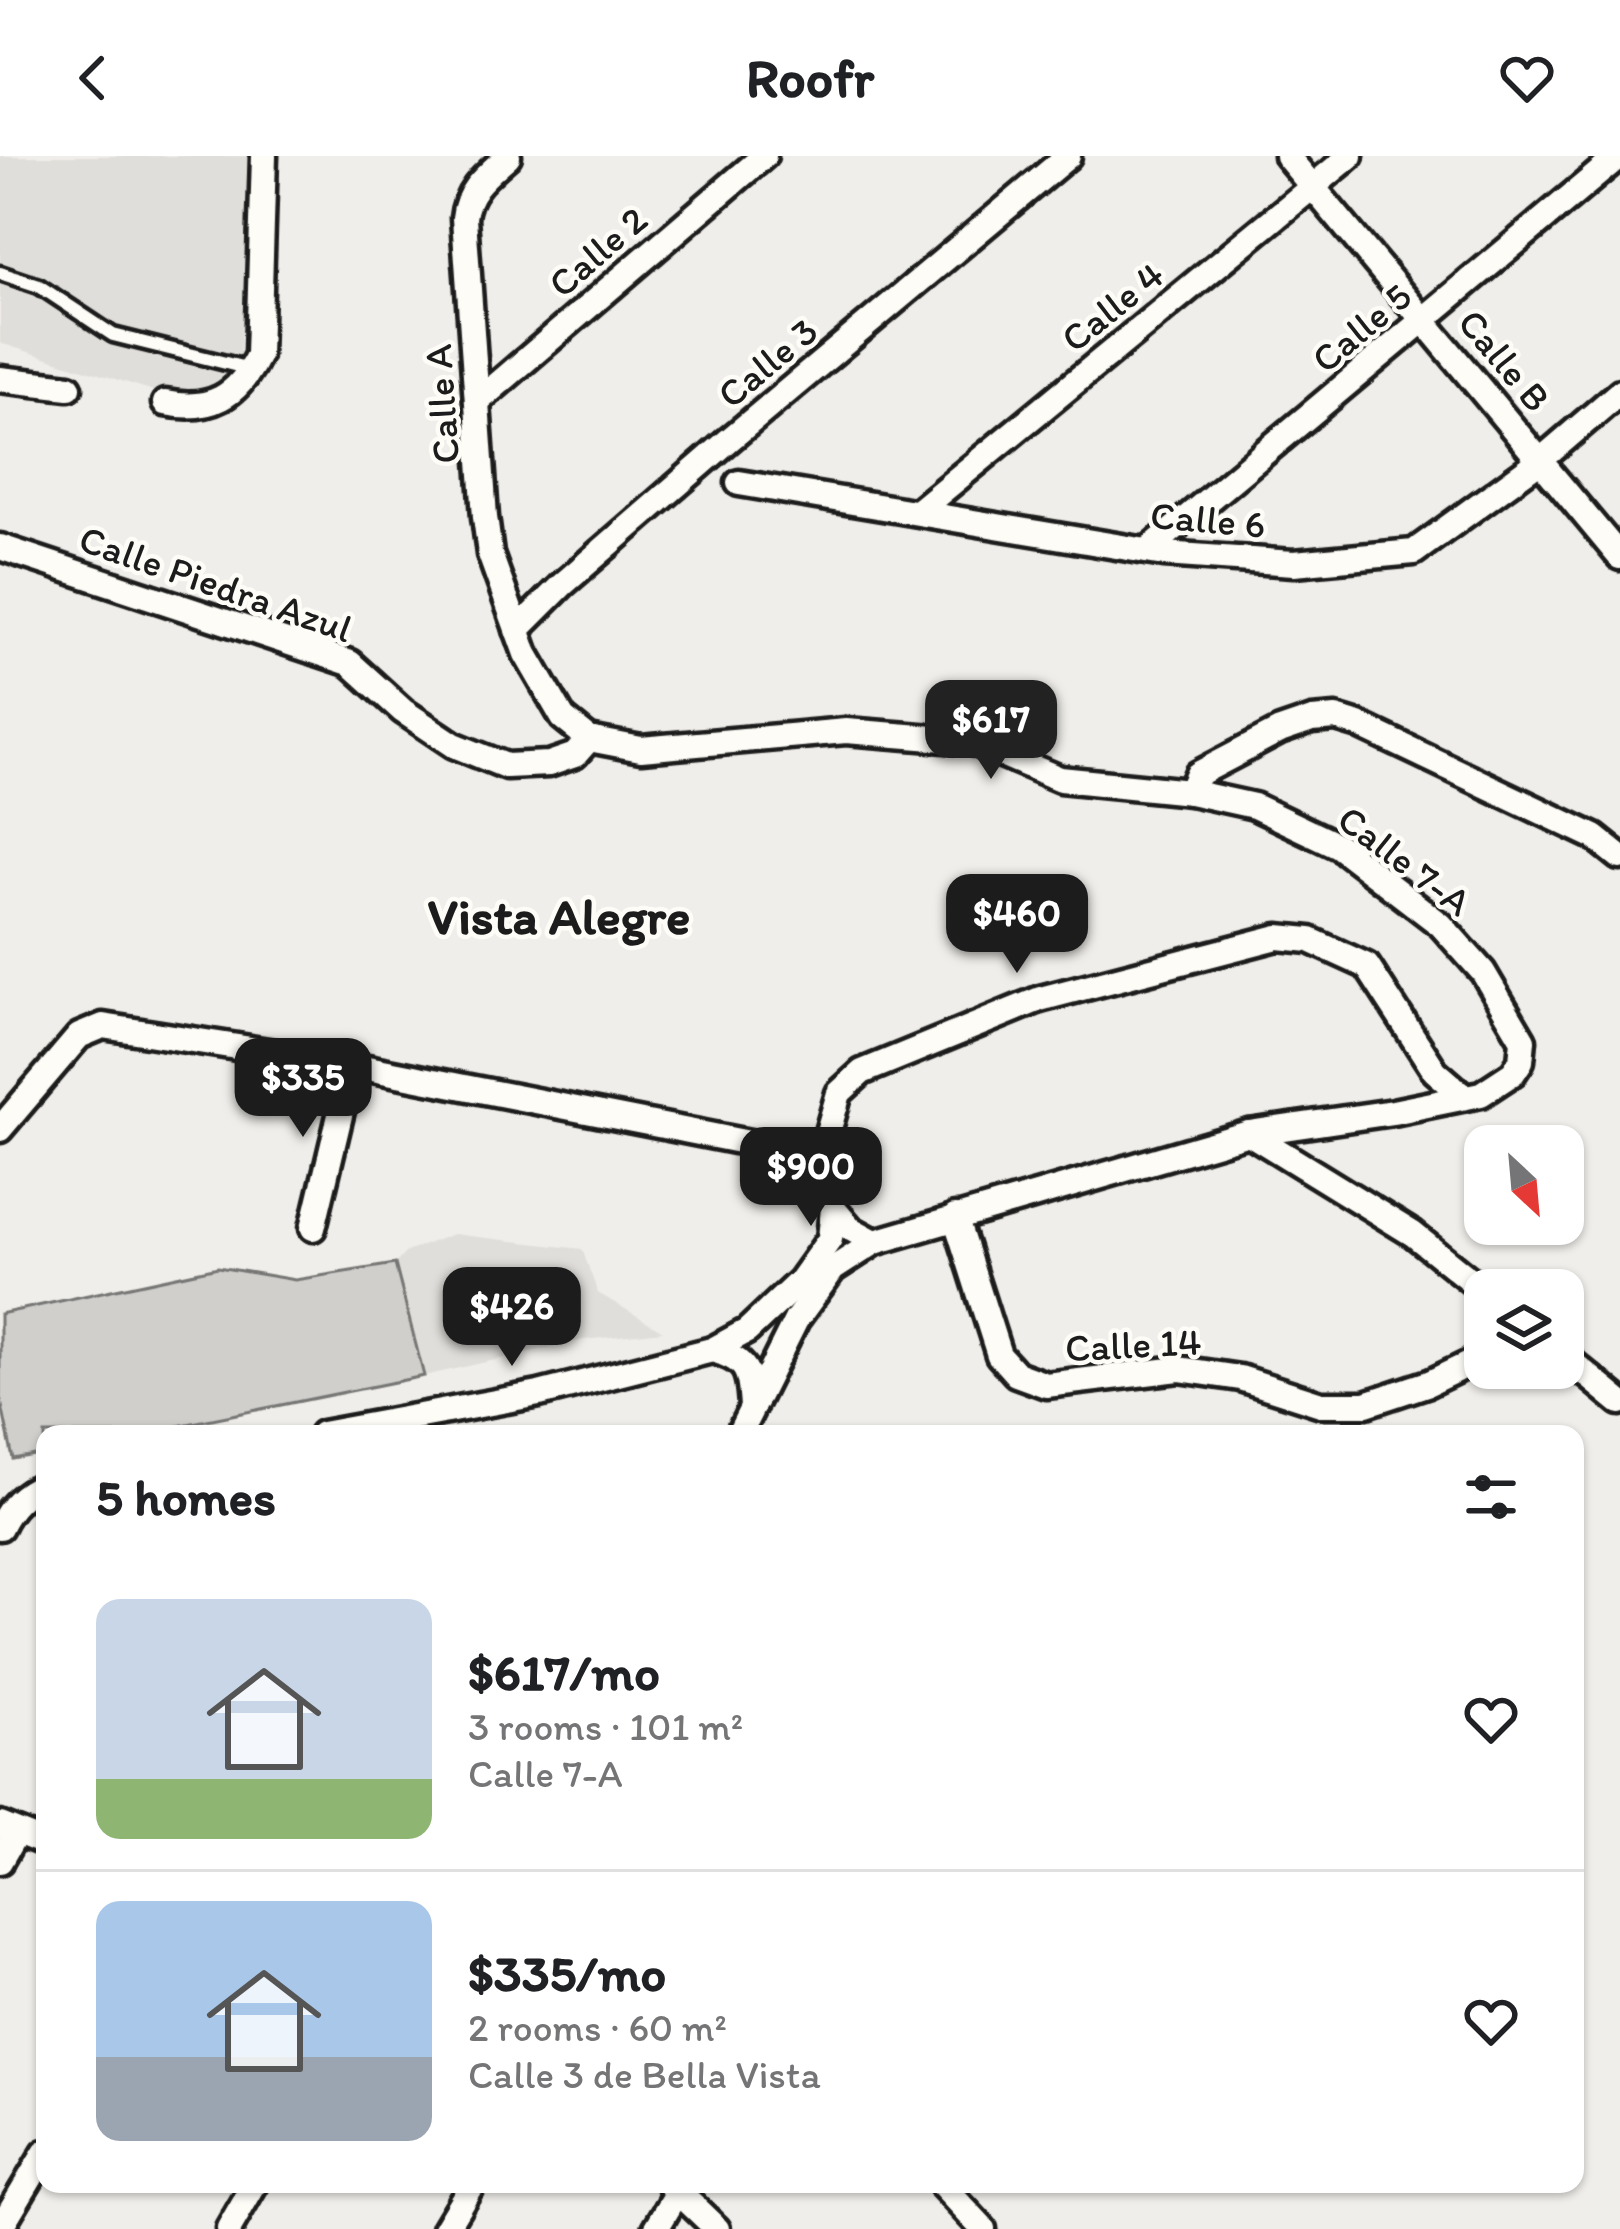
<!DOCTYPE html>
<html lang="en">
<head>
<meta charset="utf-8">
<style>
	:root { --surface:#fff; --page:#f6f6f6; --text:#202124; --muted:#757577; --line:#e0e0e0; --accent:#1c1c1c }
	body { margin:0; font-family:Itim,sans-serif; background:var(--page); color:var(--text); height:100vh; display:flex; flex-direction:column; font-size:45px; white-space:nowrap }
	* { box-sizing:border-box; margin:0 }
	p { font-size:39px; color:var(--muted) }
	.icon { flex:none; width:66px; height:66px; fill:none; stroke:currentColor; stroke-width:2; stroke-linecap:round; stroke-linejoin:round }
	.map { position:relative; flex:1; overflow:hidden }
	.panel { position:absolute; left:36px; top:1269px; width:1548px; height:768px; display:flex; flex-direction:column; background:var(--surface); border-radius:24px; box-shadow:0 3px 9px #0004 }
	.panel>* { flex:none }
	.needle { width:78px; rotate:154deg }
	.tools { position:absolute; left:1464px; top:969px; display:grid; gap:24px }
	.tools a { display:grid; place-items:center; width:120px; height:120px; border-radius:24px; background:var(--surface); box-shadow:0 3px 9px #0004; font-size:60px }
	.price { position:absolute; translate:-50% -102px; padding:0 27px; border-radius:24px; background:var(--accent); color:#fff; font-size:39px; line-height:78px; filter:drop-shadow(0 3px 6px #0008) }
	.price::after { content:''; position:absolute; left:50%; top:72px; width:36px; height:27px; margin-left:-18px; background:inherit; clip-path:polygon(0 0,100% 0,50% 100%) }
	.price.on { background:#222; color:#fff }
	ul { padding:0; list-style:none }
	li { display:flex; align-items:center; gap:36px; height:300px; padding:0 60px }
	li+li { border-top:3px solid var(--line) }
	li span { display:grid; place-items:center; flex:none; width:336px; height:240px; border-radius:24px; color:#555 }
	li>.icon { margin-inline-start:auto }
	span .icon { width:144px; height:144px; fill:#fffc; stroke-width:1 }
	li b { font-size:51px }
	h2 { display:flex; justify-content:space-between; align-items:center; height:144px; padding:0 60px; font-size:51px }
	header { display:flex; justify-content:space-between; align-items:center; height:156px; padding:0 60px; background:var(--surface); font-size:54px; font-weight:800 }
	.map>svg:first-child { display:block }
	.built { fill:#e0deda }
	.green { fill:#d0cfcc; stroke:#767674; stroke-width:3 }
	.lines { fill:none; stroke-linecap:round; stroke-linejoin:round }
	.lane-casing { stroke:#1c1c1c; stroke-width:21 }
	.street-casing { stroke:#1c1c1c; stroke-width:33 }
	.lane { stroke:#fdfcf7; stroke-width:12 }
	.street { stroke:#fdfcf7; stroke-width:24 }
	.labels { text-anchor:middle; stroke-width:9; stroke-linejoin:round; paint-order:stroke }
	.street-label { font-size:39px; fill:#1c1c1c; stroke:#fdfcf7 }
	.district-label { font-size:51px; font-weight:bold; fill:#1c1c1c; stroke:#fdfcf7 }
</style>
</head>
<body>
<header><svg class="icon" aria-label="back" viewBox="0 0 24 24"><path d="M15 5l-7 7 7 7"/></svg>Roofr<svg class="icon" aria-label="heart" viewBox="0 0 24 24"><path d="M12 20l-8-8c-3-5 5-10 8-4 3-6 11-1 8 4z"/></svg></header>
<div class="map">
<svg width="1620" height="2073" viewBox="0 0 1620 2073">
	<rect width="100%" height="100%" fill="#f0eeea"/>
	<filter id="ink" filterUnits="userSpaceOnUse"><feTurbulence type="fractalNoise" baseFrequency=".00833" numOctaves="2"/><feDisplacementMap in="SourceGraphic" scale="24" xChannelSelector="R" yChannelSelector="G"/><feConvolveMatrix kernelMatrix="1 2 1 2 8 2 1 2 1" color-interpolation-filters="sRGB"/></filter>
	<g filter="url(#ink)">
		<!-- built -->
		<g class="built">
			<path d="M0,0H255L238,224L189,246L0,187Z"/>
			<path d="M453,1078L582,1093L598,1137L663,1175L584,1184L424,1220L395,1108L406,1096Z"/>
		</g>
		<!-- green -->
		<path class="green" d="M395,1108L424,1220L138,1278H45V1297L13,1303L0,1240V1158L218,1111L295,1124Z"/>
		<g class="lines">
			<defs>
				<path id="lane" d="M0,117L39,130L113,179L250,213"/>
				<g id="street">
					<path d="M508,0C487,19 467,33 464,62L485,361L490,398L526,498L563,562L589,583L641,593L846,575L971,585L1060,623L1190,636L1254,650L1338,690L1441,769L1483,816L1523,884L1521,905L1513,917L1481,938L1393,956L1249,977L875,1086L833,1113L796,1164L739,1278"/>
					<path d="M1287,0L1620,401"/>
					<path d="M0,223L69,231"/>
					<path d="M478,245L764,0"/>
					<path d="M165,247C210,256 238,241 258,199L264,0"/>
					<path d="M739,327L1164,398L1294,407L1414,396L1542,303L1620,236"/>
					<path d="M918,355L1350,0"/>
					<path d="M0,391L350,507L403,555L454,589L506,610L549,608L575,599L589,583"/>
					<path d="M1147,395L1619,0"/>
					<path d="M517,474L562,429L729,284L1068,0"/>
					<path d="M1190,636L1198,618L1280,575L1312,564L1336,562L1359,569L1595,681L1620,701"/>
					<path d="M0,973L79,880L103,870L352,909L821,1001"/>
					<path d="M1249,977L1413,1078L1485,1136"/>
					<path d="M955,1061L999,1199L1016,1218L1046,1229L1179,1213L1240,1222L1321,1248H1366L1429,1227L1485,1200"/>
					<path d="M313,1072L352,909"/>
					<path d="M875,1086L851,1073L833,1052L821,1001L839,937L862,916L1040,843L1278,781L1310,784L1367,810L1435,915L1465,941"/>
					<path d="M712,1194C748,1204 750,1215 752,1251"/>
					<path d="M1563,1199L1620,1246"/>
					<path d="M322,1278L539,1238L712,1194L747,1175L800,1125L830,1083L833,1052"/>
					<path d="M0,1371C10,1350 23,1337 45,1328"/>
					<path d="M0,1669L45,1687"/>
					<path d="M0,1705L16,1677"/>
					<path d="M670,2028L717,2073"/>
					<path d="M941,2028L983,2073"/>
					<path d="M0,2072L45,1997"/>
					<path d="M229,2073L255,2028"/>
					<path d="M445,2073L472,2028"/>
					<path d="M656,2073L679,2034"/>
				</g>
			</defs>
			<!-- lane casing -->
			<use href="#lane" class="lane-casing"/>
			<!-- street casing -->
			<use href="#street" class="street-casing"/>
			<!-- lane -->
			<use href="#lane" class="lane"/>
			<!-- street -->
			<use href="#street" class="street"/>
		</g>
	</g>
	<g class="labels">
		<!-- street labels -->
		<g class="street-label">
			<text transform="translate(597 95) rotate(-41)" y="14">Calle 2</text>
			<text transform="translate(1112 150) rotate(-39)" y="14">Calle 4</text>
			<text transform="translate(1361 171) rotate(-40)" y="14">Calle 5</text>
			<text transform="translate(1505 204) rotate(50)" y="14">Calle B</text>
			<text transform="translate(767 206) rotate(-40)" y="14">Calle 3</text>
			<text transform="translate(441 248) rotate(-94)" y="14">Calle A</text>
			<text transform="translate(1208 363) rotate(5)" y="14">Calle 6</text>
			<text transform="translate(216 427) rotate(19)" y="14">Calle Piedra Azul</text>
			<text transform="translate(1405 704) rotate(37)" y="14">Calle 7-A</text>
			<text transform="translate(1133 1188) rotate(-3)" y="14">Calle 14</text>
		</g>
		<!-- district labels -->
		<g class="district-label">
			<text x="559" y="778">Vista Alegre</text>
		</g>
	</g>
</svg>
<div class="tools">
<a><svg class="needle" viewBox="-14 -14 28 28"><path d="M0-13l5 13h-10z" fill="#e53935"/><path d="M0 13l5-13h-10z" fill="#757577"/></svg></a>
<a><svg class="icon" aria-label="layers" viewBox="0 0 24 24"><path d="M12 4l9 5-9 5-9-5zM3 14l9 5 9-5"/></svg></a>
</div>
<b class="price on" style="left:991px;top:626px">$617</b>
<b class="price" style="left:1017px;top:820px">$460</b>
<b class="price" style="left:303px;top:984px">$335</b>
<b class="price" style="left:811px;top:1073px">$900</b>
<b class="price" style="left:512px;top:1213px">$426</b>
<section class="panel">
<h2>5 homes<svg class="icon" aria-label="filters" viewBox="0 0 24 24"><path d="M4 7h16M4 17h16"/><circle cx="9" cy="7" r="2"/><circle cx="15" cy="17" r="2"/></svg></h2>
<ul>
<li><span style="background:linear-gradient(#c9d6e8 75%,#8fb573 0)"><svg class="icon" aria-label="home" viewBox="0 0 24 24"><path d="M3 11l9-7 9 7M6 9v11h12V9"/></svg></span><div><b>$617/mo</b><p>3 rooms · 101 m²</p><p>Calle 7-A</p></div><svg class="icon" aria-label="heart" viewBox="0 0 24 24"><path d="M12 20l-8-8c-3-5 5-10 8-4 3-6 11-1 8 4z"/></svg></li>
<li><span style="background:linear-gradient(#a9c7e8 65%,#9aa5b1 0)"><svg class="icon" aria-label="home" viewBox="0 0 24 24"><path d="M3 11l9-7 9 7M6 9v11h12V9"/></svg></span><div><b>$335/mo</b><p>2 rooms · 60 m²</p><p>Calle 3 de Bella Vista</p></div><svg class="icon" aria-label="heart" viewBox="0 0 24 24"><path d="M12 20l-8-8c-3-5 5-10 8-4 3-6 11-1 8 4z"/></svg></li>
</ul>
</section>
</div>
</body>
</html>
